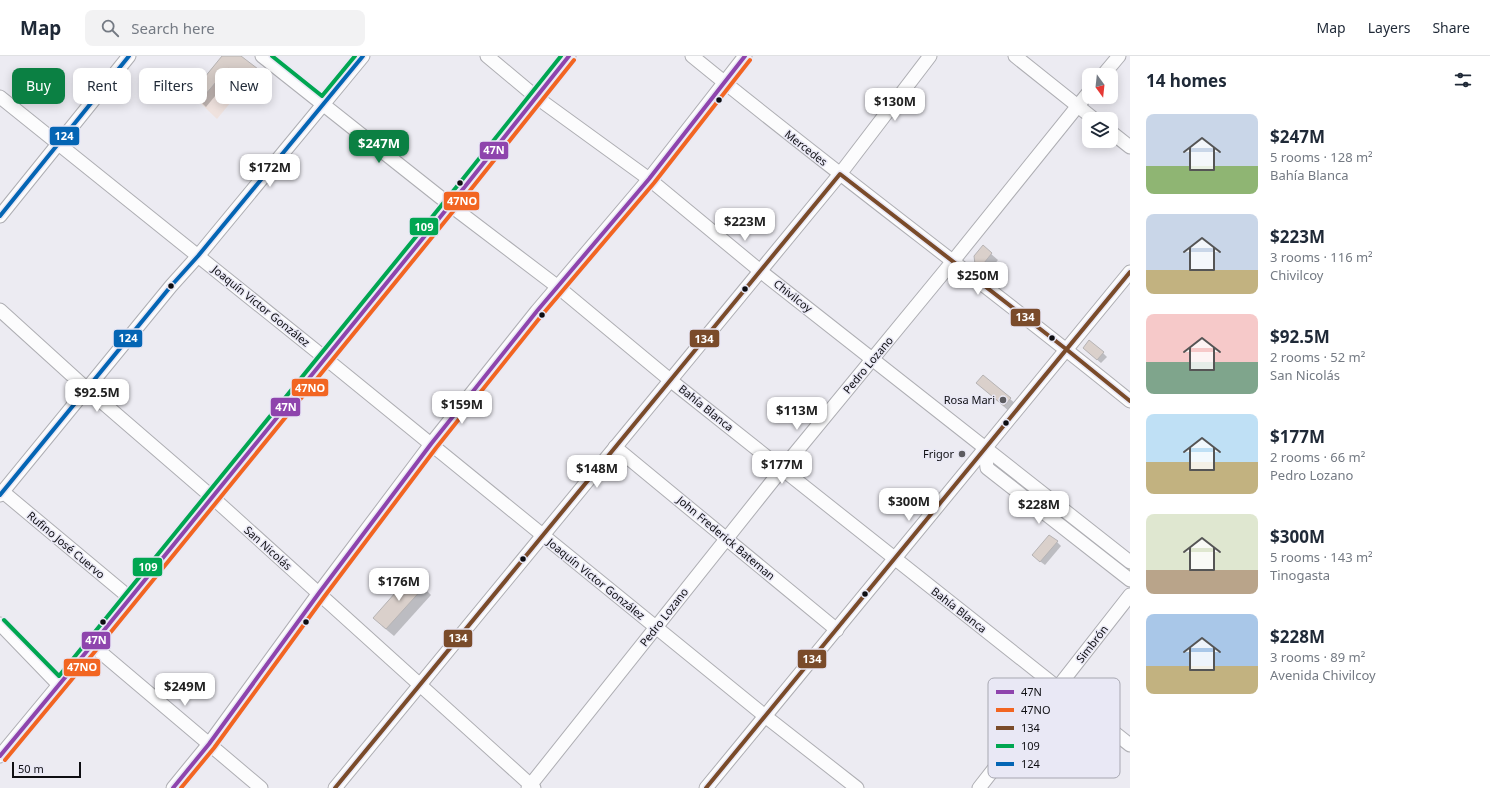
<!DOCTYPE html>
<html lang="en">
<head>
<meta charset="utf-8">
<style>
	:root { --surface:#fff; --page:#f2f2f3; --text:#1f2937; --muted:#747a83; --line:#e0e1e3; --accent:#0b8043 }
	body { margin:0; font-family:"Noto Sans",sans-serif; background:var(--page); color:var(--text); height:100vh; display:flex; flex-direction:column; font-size:15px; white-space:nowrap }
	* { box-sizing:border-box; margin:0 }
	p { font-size:13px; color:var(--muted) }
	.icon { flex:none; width:22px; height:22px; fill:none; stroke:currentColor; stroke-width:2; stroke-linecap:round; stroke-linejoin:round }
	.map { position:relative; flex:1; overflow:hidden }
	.side { display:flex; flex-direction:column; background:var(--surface); width:360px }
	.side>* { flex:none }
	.banner { position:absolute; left:12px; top:12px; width:380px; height:36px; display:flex; gap:8px }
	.needle { width:26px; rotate:165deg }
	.controls { position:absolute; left:1082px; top:12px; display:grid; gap:8px }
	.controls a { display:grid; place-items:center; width:36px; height:36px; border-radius:8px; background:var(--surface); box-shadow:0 2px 10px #0003; font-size:20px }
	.scale { position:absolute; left:12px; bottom:10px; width:69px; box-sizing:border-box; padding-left:4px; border:2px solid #0e0e12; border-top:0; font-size:11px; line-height:14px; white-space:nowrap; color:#0e0e12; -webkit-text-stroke:3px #e9e8f5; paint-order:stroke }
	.price { position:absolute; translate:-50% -34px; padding:0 9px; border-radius:8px; background:#fff; color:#222; font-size:13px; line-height:26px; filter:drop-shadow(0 1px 2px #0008) }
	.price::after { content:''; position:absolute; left:50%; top:24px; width:12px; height:9px; margin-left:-6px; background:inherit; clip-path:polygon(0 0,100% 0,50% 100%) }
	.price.current { background:var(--accent); color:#fff }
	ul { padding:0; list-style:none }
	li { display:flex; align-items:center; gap:12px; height:100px; padding:0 16px }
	li span { display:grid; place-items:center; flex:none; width:112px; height:80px; border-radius:8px; color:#555 }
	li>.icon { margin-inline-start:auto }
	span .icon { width:48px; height:48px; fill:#fffc; stroke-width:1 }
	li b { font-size:17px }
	h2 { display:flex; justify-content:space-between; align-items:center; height:48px; padding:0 16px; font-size:17px }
	.pill { padding:0 14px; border-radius:8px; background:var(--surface); box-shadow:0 2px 10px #0003; font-size:14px; line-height:36px }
	.pill.current { background:var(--accent); color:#fff }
	header { display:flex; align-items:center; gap:24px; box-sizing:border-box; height:56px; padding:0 20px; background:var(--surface); border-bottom:1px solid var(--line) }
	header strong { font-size:19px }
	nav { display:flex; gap:22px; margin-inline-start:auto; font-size:14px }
	.search { width:280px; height:36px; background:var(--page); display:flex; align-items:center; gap:10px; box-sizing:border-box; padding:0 14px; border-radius:8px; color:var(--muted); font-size:15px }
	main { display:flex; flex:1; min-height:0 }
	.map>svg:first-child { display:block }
	.education { fill:#efe2de }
	.green { fill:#e0e3c8 }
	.shadow { fill:#0003 }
	.building { fill:#dad0cb; stroke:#b6b3b4 }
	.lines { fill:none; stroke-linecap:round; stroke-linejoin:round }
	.minor-casing { stroke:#aeaeb3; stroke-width:15 }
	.minor { stroke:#fcfcfd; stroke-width:13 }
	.bus-1-casing { stroke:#e9e8f5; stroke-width:7 }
	.bus-2-casing { stroke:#e9e8f5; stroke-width:7 }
	.bus-3-casing { stroke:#e9e8f5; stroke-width:7 }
	.bus-4-casing { stroke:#e9e8f5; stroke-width:7 }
	.bus-5-casing { stroke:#e9e8f5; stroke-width:7 }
	.bus-1 { stroke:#8e44ad; stroke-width:4 }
	.bus-2 { stroke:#f26522; stroke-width:4 }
	.bus-3 { stroke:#7a4b2a; stroke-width:4 }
	.bus-4 { stroke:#00a651; stroke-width:4 }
	.bus-5 { stroke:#0465b4; stroke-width:4 }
	.bus-dot { fill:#0e0e12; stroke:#e9e8f5; stroke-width:1.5 }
	.poi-dot { fill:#5c5b60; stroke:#e9e8f5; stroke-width:1.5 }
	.labels { text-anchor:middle; stroke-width:3; stroke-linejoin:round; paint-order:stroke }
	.street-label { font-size:11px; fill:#0e0e12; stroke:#e9e8f5 }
	.poi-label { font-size:11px; fill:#0e0e12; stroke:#e9e8f5; text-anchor:end }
	.key { fill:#e9e8f5; stroke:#a7a7b1; stroke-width:1 }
	.key-label { font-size:11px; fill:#0e0e12 }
	.line-badge { stroke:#e9e8f5; stroke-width:1.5 }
	.badge-label { font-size:11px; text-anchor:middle; font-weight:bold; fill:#fff }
</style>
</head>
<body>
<header>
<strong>Map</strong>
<div class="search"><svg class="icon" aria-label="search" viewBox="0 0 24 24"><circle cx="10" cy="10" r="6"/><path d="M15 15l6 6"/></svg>Search here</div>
<nav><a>Map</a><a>Layers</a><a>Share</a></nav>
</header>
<main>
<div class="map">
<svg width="1130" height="732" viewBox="0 0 1130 732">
	<rect width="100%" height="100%" fill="#ecebf2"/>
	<!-- education -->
	<path class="education" d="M222,0H241L258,13L217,63L191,38Z"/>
	<!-- green -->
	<path class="green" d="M996,409L1130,512V516L995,410Z"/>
	<!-- shadow -->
	<g class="shadow">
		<path d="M223,0H240L263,20L253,32L234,17L206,51L192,37Z"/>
		<path d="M983,191L998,204L987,217L976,207Z"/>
		<path d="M1088,296L1103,297L1107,301L1101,307Z"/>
		<path d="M977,327L1010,343L1016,348L1010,356Z"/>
		<path d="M1057,486L1061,490L1045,509L1037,503Z"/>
		<path d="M423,531L431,539L394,580L382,570Z"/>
	</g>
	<!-- building -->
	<g class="building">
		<path d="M222,0H241L258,13L246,27L228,12L199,46L191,38Z"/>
		<path d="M983,189L992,197L980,212L975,208L974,200Z"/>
		<path d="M1089,284L1104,296L1097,304L1083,292Z"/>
		<path d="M983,319L1011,342L1004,350L976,327Z"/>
		<path d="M1049,479L1058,485L1040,506L1032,499Z"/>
		<path d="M411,519L424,531L386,573L373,562Z"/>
	</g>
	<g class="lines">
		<defs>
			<g id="minor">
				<path d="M262,0L450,149L558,231L670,324L1130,689"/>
				<path d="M487,0L536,41L649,123L759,214L1130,506"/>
				<path d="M692,0C836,118 986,228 1130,345"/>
				<path d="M1015,0L1094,63"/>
				<path d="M1103,19L1119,0"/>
				<path d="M0,41L325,302L765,660L857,732"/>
				<path d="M1111,76L1130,91"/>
				<path d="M0,160L129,0"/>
				<path d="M0,254L87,333L212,441L534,732"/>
				<path d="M615,391L837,574"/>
				<path d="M985,393L987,412L1130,524"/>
				<path d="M3,436L130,542"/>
				<path d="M0,439L171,230L198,200L363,0"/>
				<path d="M0,568L59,629"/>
				<path d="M92,589L261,732"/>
				<path d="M0,700L92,589L222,428L463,133L569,0"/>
				<path d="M173,732L209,688L319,537L431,388L537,255L649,123L745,0"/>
				<path d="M335,732L840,118L930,0"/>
				<path d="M528,732L782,413L953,205L1089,36"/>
				<path d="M706,732L1130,216"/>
				<path d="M979,732L1130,539"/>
			</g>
		</defs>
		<!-- minor casing -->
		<use href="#minor" class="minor-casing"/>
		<!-- minor -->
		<use href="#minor" class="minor"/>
		<defs>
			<g id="bus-1">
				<path d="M0,700L92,589L463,133L569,0"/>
				<path d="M173,732L209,688L319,537L431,388L537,255L649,123L745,0"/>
			</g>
			<g id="bus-2">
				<path d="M5,704L97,593L468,137L574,4"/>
				<path d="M181,732L214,692L324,541L436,392L542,259L654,127L750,4"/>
			</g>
			<g id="bus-3">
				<path d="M335,732L840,118L1066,293L1130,345"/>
				<path d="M706,732L1130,216"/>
			</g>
			<g id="bus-4">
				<path d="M272,0L322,40L355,0"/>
				<path d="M4,564L59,620L458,129L561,0"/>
			</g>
			<g id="bus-5">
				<path d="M0,160L129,0"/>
				<path d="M0,439L171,230L198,200L363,0"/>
			</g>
		</defs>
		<!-- bus-1 casing -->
		<use href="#bus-1" class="bus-1-casing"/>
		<!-- bus-2 casing -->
		<use href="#bus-2" class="bus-2-casing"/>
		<!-- bus-3 casing -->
		<use href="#bus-3" class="bus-3-casing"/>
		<!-- bus-4 casing -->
		<use href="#bus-4" class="bus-4-casing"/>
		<!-- bus-5 casing -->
		<use href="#bus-5" class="bus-5-casing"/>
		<!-- bus-1 -->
		<use href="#bus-1" class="bus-1"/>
		<!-- bus-2 -->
		<use href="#bus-2" class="bus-2"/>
		<!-- bus-3 -->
		<use href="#bus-3" class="bus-3"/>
		<!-- bus-4 -->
		<use href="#bus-4" class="bus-4"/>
		<!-- bus-5 -->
		<use href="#bus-5" class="bus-5"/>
	</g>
	<!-- markers -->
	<g class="bus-dot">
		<circle cx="719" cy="44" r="3.5"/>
		<circle cx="460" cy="127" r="3.5"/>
		<circle cx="171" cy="230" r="3.5"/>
		<circle cx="745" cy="233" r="3.5"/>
		<circle cx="542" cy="259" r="3.5"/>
		<circle cx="1052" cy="282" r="3.5"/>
		<circle cx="1006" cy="367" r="3.5"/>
		<circle cx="523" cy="503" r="3.5"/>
		<circle cx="865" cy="538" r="3.5"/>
		<circle cx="103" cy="566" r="3.5"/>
		<circle cx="306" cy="566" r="3.5"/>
	</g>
	<g class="poi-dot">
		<circle cx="1003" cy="344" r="4"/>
		<circle cx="962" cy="398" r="4"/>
	</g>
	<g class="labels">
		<!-- street labels -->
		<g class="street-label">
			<text transform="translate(806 92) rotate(38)" y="4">Mercedes</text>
			<text transform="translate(793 240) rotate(38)" y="4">Chivilcoy</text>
			<text transform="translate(261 250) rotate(39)" y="4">Joaquín Victor González</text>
			<text transform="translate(868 309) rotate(-50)" y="4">Pedro Lozano</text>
			<text transform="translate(706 352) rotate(39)" y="4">Bahía Blanca</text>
			<text transform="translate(726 482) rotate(40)" y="4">John Frederick Bateman</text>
			<text transform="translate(66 489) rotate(40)" y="4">Rufino José Cuervo</text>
			<text transform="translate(268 492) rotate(42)" y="4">San Nicolás</text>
			<text transform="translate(596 523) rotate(39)" y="4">Joaquín Victor González</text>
			<text transform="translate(959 554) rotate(38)" y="4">Bahía Blanca</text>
			<text transform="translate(664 561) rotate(-52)" y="4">Pedro Lozano</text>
			<text transform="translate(1092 588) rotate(-52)" y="4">Simbrón</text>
		</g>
		<!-- poi labels -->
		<g class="poi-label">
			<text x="995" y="348">Rosa Mari</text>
			<text x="954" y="402">Frigor</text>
		</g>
	</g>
	<!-- legend -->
	<rect x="988" y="622" width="132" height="100" rx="6" class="key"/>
	<rect x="996" y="634" width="18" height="4" fill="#8e44ad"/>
	<rect x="996" y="652" width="18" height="4" fill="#f26522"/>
	<rect x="996" y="670" width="18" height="4" fill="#7a4b2a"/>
	<rect x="996" y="688" width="18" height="4" fill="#00a651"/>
	<rect x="996" y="706" width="18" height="4" fill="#0465b4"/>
	<g class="key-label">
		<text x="1021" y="640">47N</text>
		<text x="1021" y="658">47NO</text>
		<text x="1021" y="676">134</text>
		<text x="1021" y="694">109</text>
		<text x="1021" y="712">124</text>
	</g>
	<g class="line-badge">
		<rect x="49" y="70" width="31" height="20" rx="4" fill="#0465b4"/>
		<rect x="479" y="85" width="30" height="19" rx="4" fill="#8e44ad"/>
		<rect x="443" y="135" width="37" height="20" rx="4" fill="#f26522"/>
		<rect x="409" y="161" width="30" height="19" rx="4" fill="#00a651"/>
		<rect x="1010" y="252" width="31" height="19" rx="4" fill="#7a4b2a"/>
		<rect x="113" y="273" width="30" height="19" rx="4" fill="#0465b4"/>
		<rect x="689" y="273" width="31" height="19" rx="4" fill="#7a4b2a"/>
		<rect x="291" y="322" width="38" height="19" rx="4" fill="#f26522"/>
		<rect x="270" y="341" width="31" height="20" rx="4" fill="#8e44ad"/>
		<rect x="132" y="501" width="31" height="20" rx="4" fill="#00a651"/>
		<rect x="443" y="573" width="30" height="19" rx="4" fill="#7a4b2a"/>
		<rect x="81" y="575" width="30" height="19" rx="4" fill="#8e44ad"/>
		<rect x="797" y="593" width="30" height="20" rx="4" fill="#7a4b2a"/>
		<rect x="63" y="602" width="38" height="19" rx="4" fill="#f26522"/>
	</g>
	<g class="badge-label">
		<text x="64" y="84">124</text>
		<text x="494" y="98">47N</text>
		<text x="462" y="149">47NO</text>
		<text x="424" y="175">109</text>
		<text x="1025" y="265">134</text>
		<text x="128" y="286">124</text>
		<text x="704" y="287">134</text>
		<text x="310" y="336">47NO</text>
		<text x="286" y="355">47N</text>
		<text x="148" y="515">109</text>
		<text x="458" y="586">134</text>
		<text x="96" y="588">47N</text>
		<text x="812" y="607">134</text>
		<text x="82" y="615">47NO</text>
	</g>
</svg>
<div class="controls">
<a><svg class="needle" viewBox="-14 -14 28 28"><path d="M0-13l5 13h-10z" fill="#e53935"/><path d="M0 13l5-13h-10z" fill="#747a83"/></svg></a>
<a><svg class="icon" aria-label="layers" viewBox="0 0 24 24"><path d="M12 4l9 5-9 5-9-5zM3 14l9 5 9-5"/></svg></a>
</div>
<div class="scale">50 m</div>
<b class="price" style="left:895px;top:66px">$130M</b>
<b class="price current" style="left:379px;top:108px">$247M</b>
<b class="price" style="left:270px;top:132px">$172M</b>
<b class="price" style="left:745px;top:186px">$223M</b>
<b class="price" style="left:978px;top:240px">$250M</b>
<b class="price" style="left:97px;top:357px">$92.5M</b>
<b class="price" style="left:462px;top:369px">$159M</b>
<b class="price" style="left:797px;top:375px">$113M</b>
<b class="price" style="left:782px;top:429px">$177M</b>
<b class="price" style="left:597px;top:433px">$148M</b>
<b class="price" style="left:909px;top:466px">$300M</b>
<b class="price" style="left:1039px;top:469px">$228M</b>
<b class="price" style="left:399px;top:546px">$176M</b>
<b class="price" style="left:185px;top:651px">$249M</b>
<div class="banner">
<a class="pill current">Buy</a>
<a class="pill">Rent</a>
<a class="pill">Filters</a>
<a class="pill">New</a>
</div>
</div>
<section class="side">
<h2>14 homes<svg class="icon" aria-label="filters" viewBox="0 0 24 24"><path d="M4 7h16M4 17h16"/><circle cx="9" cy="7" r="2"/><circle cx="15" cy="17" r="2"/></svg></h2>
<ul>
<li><span style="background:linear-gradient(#c9d6e8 65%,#8fb573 0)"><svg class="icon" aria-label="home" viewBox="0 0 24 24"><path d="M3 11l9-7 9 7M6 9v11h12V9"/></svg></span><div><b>$247M</b><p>5 rooms · 128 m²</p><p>Bahía Blanca</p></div></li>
<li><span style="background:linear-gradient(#c9d6e8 70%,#c2b280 0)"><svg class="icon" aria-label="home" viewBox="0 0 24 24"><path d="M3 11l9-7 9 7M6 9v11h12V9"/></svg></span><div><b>$223M</b><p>3 rooms · 116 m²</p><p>Chivilcoy</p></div></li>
<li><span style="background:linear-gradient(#f6c9c9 60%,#7fa58c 0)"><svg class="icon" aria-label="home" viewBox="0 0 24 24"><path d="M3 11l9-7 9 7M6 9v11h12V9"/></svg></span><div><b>$92.5M</b><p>2 rooms · 52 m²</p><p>San Nicolás</p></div></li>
<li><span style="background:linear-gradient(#bfe0f5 60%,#c2b280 0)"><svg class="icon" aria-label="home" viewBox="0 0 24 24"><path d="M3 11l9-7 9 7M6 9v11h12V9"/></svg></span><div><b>$177M</b><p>2 rooms · 66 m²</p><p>Pedro Lozano</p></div></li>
<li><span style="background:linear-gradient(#dfe7d0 70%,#b9a48a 0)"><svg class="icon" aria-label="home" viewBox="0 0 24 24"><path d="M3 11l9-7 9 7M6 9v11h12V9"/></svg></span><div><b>$300M</b><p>5 rooms · 143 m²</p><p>Tinogasta</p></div></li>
<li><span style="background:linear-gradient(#a9c7e8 65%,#c2b280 0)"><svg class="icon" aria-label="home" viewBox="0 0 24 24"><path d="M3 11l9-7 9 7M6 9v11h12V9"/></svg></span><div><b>$228M</b><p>3 rooms · 89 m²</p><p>Avenida Chivilcoy</p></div></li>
</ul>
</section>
</main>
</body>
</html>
